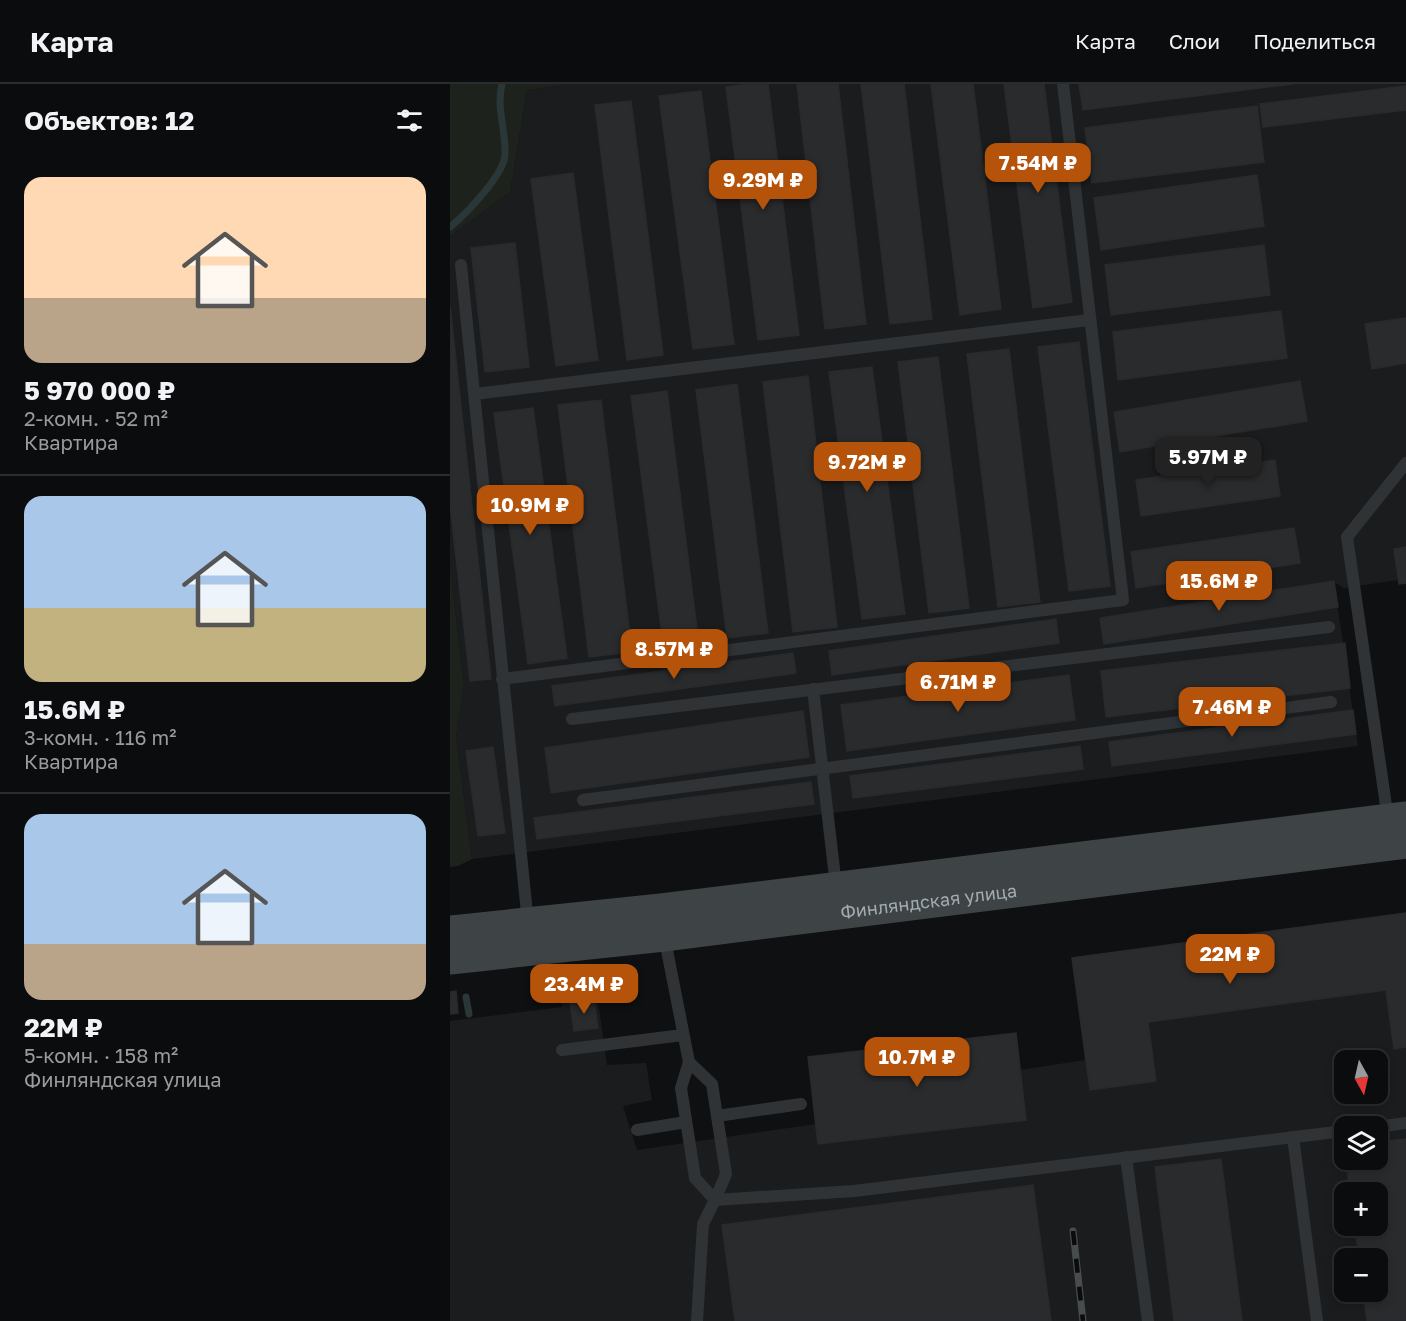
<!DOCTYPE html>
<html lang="ru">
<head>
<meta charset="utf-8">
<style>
	:root { --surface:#0b0c0d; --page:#191a1b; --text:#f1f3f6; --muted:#9a9b9d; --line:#2b2c2e; --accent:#b45309 }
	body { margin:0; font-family:"Golos Text",sans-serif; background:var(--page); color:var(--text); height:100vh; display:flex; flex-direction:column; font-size:22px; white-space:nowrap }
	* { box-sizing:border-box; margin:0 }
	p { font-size:20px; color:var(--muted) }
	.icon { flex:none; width:33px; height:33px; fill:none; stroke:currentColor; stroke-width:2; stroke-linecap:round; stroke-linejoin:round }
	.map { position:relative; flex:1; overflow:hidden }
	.details { display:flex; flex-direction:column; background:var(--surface); width:450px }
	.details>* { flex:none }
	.needle { width:39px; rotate:172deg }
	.buttons { position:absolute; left:884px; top:966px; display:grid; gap:12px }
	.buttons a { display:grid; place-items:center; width:54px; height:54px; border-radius:12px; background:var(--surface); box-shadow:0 3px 9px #0003,0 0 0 2px var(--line); font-size:30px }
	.price { position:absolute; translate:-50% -51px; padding:0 14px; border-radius:12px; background:var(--accent); color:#fff; font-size:20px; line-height:39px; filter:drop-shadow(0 2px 3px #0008) }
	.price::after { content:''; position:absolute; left:50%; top:36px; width:18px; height:14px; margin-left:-9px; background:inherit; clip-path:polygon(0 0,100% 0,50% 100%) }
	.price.selected { background:#222; color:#fff }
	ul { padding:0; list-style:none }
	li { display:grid; align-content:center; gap:12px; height:318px; padding:0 24px }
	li+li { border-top:2px solid var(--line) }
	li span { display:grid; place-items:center; height:186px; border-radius:18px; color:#555 }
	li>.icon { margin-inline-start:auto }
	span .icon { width:108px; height:108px; fill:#fffc; stroke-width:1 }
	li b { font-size:26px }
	h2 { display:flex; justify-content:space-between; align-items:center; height:72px; padding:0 24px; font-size:26px }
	header { display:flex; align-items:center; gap:36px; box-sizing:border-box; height:84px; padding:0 30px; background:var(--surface); border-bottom:2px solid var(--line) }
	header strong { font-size:28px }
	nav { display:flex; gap:33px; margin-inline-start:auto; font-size:21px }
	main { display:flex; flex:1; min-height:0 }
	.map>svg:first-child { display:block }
	.built { fill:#1b1c1e; fill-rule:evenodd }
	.green { fill:#1d231c }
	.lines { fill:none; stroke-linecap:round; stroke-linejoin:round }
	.stream { stroke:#293739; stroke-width:7 }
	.building { fill:#2a2b2d; stroke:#292a2d; stroke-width:1.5 }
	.lane { stroke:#303335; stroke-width:12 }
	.secondary { stroke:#3e4345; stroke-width:33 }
	.rail-casing { stroke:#474c4e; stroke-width:7 }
	.rail { stroke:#0a0b0c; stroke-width:4.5; stroke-dasharray:14; stroke-linecap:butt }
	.labels { text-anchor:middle; stroke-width:4.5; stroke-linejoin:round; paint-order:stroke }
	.street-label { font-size:18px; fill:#a1abb1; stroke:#0a0b0c }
</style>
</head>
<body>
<header>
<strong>Карта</strong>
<nav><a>Карта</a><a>Слои</a><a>Поделиться</a></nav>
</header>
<main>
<section class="details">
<h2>Объектов: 12<svg class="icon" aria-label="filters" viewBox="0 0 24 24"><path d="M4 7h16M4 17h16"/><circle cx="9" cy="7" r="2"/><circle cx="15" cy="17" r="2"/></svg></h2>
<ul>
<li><span style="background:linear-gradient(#ffd9b3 65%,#b9a48a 0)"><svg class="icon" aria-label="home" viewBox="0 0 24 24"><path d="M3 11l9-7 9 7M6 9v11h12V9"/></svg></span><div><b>5 970 000 ₽</b><p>2-комн. · 52 m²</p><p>Квартира</p></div></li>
<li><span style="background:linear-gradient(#a9c7e8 60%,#c2b280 0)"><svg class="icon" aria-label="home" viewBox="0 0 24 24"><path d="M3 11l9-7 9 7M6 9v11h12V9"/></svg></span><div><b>15.6M ₽</b><p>3-комн. · 116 m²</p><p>Квартира</p></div></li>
<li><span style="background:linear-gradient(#a9c7e8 70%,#b9a48a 0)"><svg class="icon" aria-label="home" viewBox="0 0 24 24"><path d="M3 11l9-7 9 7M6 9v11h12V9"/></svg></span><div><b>22M ₽</b><p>5-комн. · 158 m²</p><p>Финляндская улица</p></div></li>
</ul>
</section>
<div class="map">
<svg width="956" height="1237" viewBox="0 0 956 1237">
	<rect width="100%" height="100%" fill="#0f1011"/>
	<!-- built -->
	<g class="built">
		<path d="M120,0H956V499L949,500L948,496L894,504L884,498L908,662L22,775L6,652L14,600L0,482V152L60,108L77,6Z"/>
		<path d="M956,829V1237H0V937L112,923L110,912L147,910L157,981L196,979L202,1016L173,1022L187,1066L366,1040L570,986L635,976L622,874ZM894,976H927V1010H894ZM894,1042H927V1076H894ZM894,1108H927V1142H894ZM894,1174H927V1208H894Z"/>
	</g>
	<!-- green -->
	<g class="green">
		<path d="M0,0H120L77,6L60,108L0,152Z"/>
		<path d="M0,482L14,601L6,652L22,775L8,782L0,783Z"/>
	</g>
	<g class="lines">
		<!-- stream -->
		<g class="stream">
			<path d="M0,143C15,131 55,90 55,70C56,46 46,24 52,0"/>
			<path d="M16,913L19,930"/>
		</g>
	</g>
	<!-- building -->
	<g class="building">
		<path d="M298,0H318L349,251L308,256L276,3Z"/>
		<path d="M347,0H388L416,240L375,245Z"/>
		<path d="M411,0H454L482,235L440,240Z"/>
		<path d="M481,0H523L551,225L510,231Z"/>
		<path d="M554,0H594L622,218L583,224Z"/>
		<path d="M629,0H843L633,26Z"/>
		<path d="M956,2V26L813,43L810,20Z"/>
		<path d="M251,7L284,260L243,265L209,12Z"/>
		<path d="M181,17L213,271L177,276L145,21Z"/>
		<path d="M807,22L814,78L642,99L635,44Z"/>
		<path d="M123,89L148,276L106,282L81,95Z"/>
		<path d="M807,91L814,142L651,166L644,114Z"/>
		<path d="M65,159L79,283L35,288L21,164Z"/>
		<path d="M814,161L820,211L661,231L655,181Z"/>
		<path d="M0,222L41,595L20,597L0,420Z"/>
		<path d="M831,227L837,274L668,296L663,248Z"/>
		<path d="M956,234V279L922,285L915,240Z"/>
		<path d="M629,258L660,502L619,507L588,263Z"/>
		<path d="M559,265L590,518L548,523L517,270Z"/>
		<path d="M488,273L519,524L479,529L448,278Z"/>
		<path d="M422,283L455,530L412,535L379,288Z"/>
		<path d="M358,292L387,543L343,548L313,298Z"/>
		<path d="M850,297L857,337L670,368L664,328Z"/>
		<path d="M287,300L318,549L277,554L246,306Z"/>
		<path d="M217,307L249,561L214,566L181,312Z"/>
		<path d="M151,316L182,568L139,573L108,321Z"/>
		<path d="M83,324L117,574L78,580L44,329Z"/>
		<path d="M825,376L830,412L691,432L686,396Z"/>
		<path d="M844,444L850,479L686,504L681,468Z"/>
		<path d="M956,463V499L949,500L944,465Z"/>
		<path d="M884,497L888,523L654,560L650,534Z"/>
		<path d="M606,535L609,559L382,591L379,567Z"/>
		<path d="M895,559L900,604L656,633L651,587Z"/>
		<path d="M343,569L346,589L105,622L102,602Z"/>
		<path d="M619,591L625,636L397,667L391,621Z"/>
		<path d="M903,626L906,650L662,682L659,658Z"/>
		<path d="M353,627L359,673L101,709L95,664Z"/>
		<path d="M630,662L633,685L403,714L400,692Z"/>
		<path d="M43,663L55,749L28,752L16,667Z"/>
		<path d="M361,698L364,720L87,755L84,734Z"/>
		<path d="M956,829V963L944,965L936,906L698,938L706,997L640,1006L622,874Z"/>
		<path d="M6,907L8,929L0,930V908Z"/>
		<path d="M144,915L148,944L124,947L120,919Z"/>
		<path d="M566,949L576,1036L368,1060L358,973Z"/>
		<path d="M956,1055V1237H917L913,1208H927V1174H909L905,1142H927V1108H900L896,1076H927V1058Z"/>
		<path d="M771,1075L792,1237H724L705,1083Z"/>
		<path d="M583,1101L601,1237H285L272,1141Z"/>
	</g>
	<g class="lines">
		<!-- lane -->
		<g class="lane">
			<path d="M11,181L78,839"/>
			<path d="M24,310L639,236"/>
			<path d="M52,595L673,516L613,0"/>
			<path d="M363,605L386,802"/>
			<path d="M122,635L879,543"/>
			<path d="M133,716L881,618"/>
			<path d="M938,735L897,453L956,379"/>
			<path d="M214,851L239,978L231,1004L245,1094L265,1116L276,1090L262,1000L239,978"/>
			<path d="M112,966L233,951"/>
			<path d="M267,1032L351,1020"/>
			<path d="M927,1043L956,1039"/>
			<path d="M187,1046L236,1038"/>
			<path d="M843,1053L867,1237"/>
			<path d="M676,1073L698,1237"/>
			<path d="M247,1237L253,1140L265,1116L404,1107L894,1047"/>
		</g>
		<!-- secondary -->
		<g class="secondary">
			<path d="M0,848L211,826L956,734"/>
			<path id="s1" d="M0,874L214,851L956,758"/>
		</g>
		<defs>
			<path id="rail" d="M623,1147L633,1237"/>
		</defs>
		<!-- rail casing -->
		<use href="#rail" class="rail-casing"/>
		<!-- rail -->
		<use href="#rail" class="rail"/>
	</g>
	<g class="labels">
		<!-- street labels -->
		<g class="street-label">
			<text dy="6" stroke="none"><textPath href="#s1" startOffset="482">Финляндская улица</textPath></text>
		</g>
	</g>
</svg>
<div class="buttons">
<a><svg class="needle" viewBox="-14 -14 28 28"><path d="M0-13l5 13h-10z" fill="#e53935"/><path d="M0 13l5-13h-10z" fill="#9a9b9d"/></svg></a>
<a><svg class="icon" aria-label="layers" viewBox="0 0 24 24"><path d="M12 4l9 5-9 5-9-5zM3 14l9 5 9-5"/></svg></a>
<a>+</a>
<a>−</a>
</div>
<b class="price" style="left:588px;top:110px">7.54M ₽</b>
<b class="price" style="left:313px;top:127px">9.29M ₽</b>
<b class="price selected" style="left:758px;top:404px">5.97M ₽</b>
<b class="price" style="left:417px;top:409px">9.72M ₽</b>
<b class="price" style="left:80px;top:452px">10.9M ₽</b>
<b class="price" style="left:769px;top:528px">15.6M ₽</b>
<b class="price" style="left:224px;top:596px">8.57M ₽</b>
<b class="price" style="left:508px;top:629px">6.71M ₽</b>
<b class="price" style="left:782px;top:654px">7.46M ₽</b>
<b class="price" style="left:780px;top:901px">22M ₽</b>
<b class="price" style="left:134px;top:931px">23.4M ₽</b>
<b class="price" style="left:467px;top:1004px">10.7M ₽</b>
</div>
</main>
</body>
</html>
